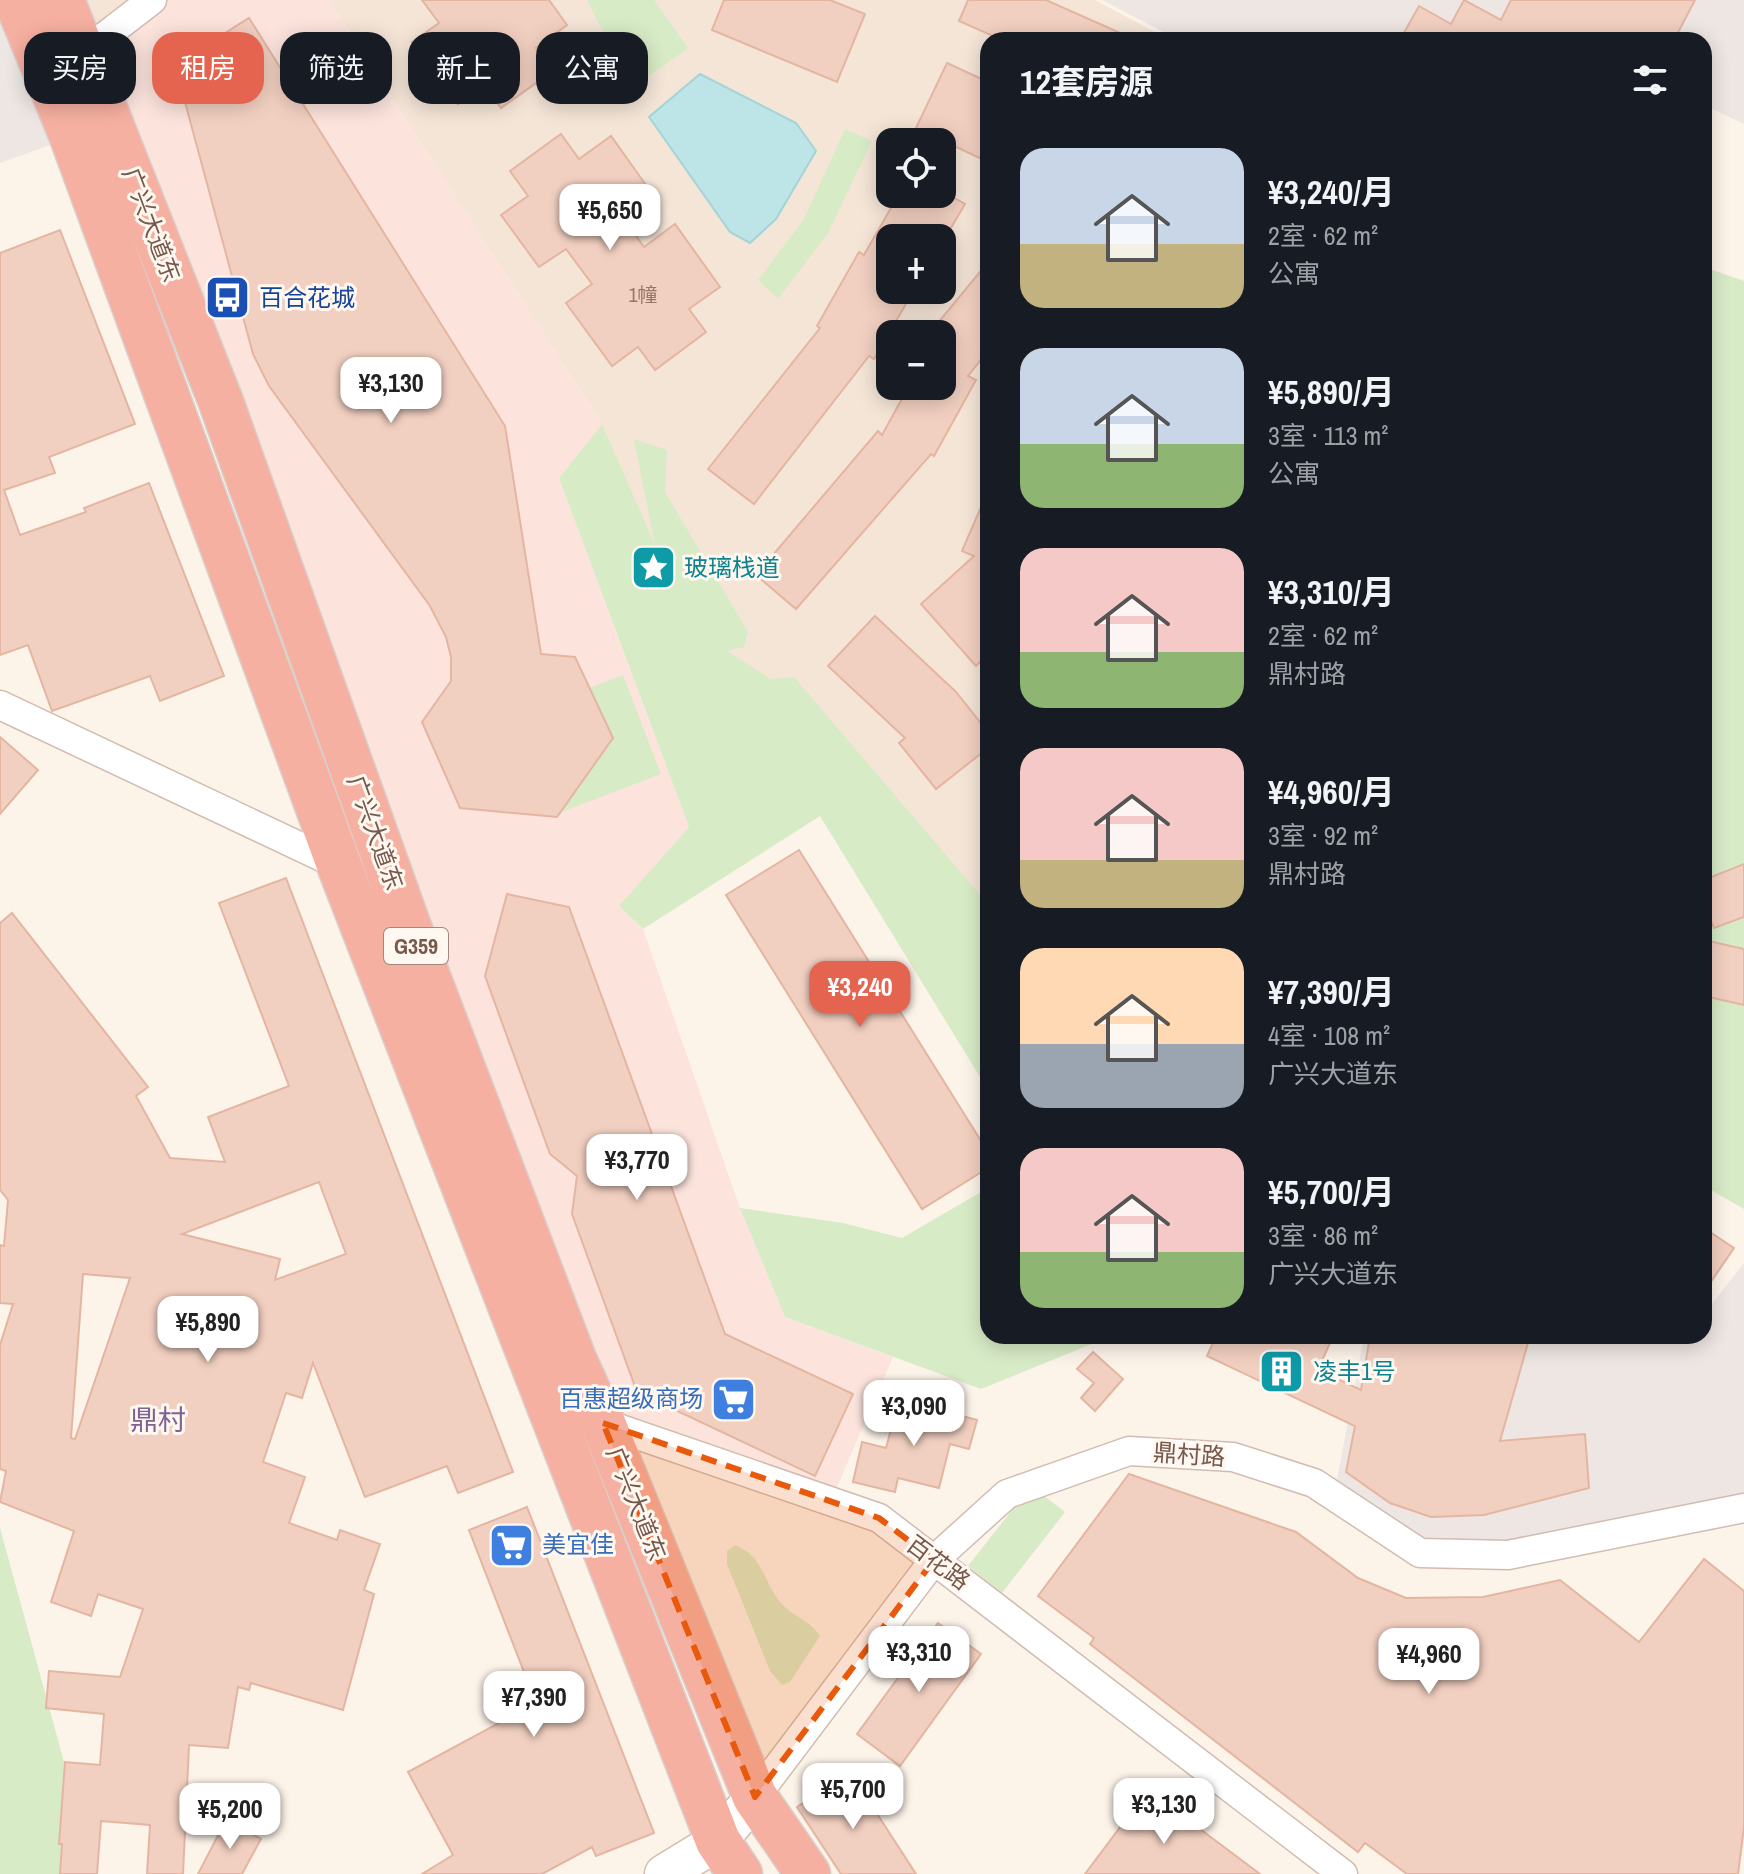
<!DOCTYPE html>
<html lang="zh">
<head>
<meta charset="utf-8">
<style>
	:root { --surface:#171b24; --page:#242831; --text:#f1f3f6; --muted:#9ea1a6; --accent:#e56450 }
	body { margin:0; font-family:"Archivo Narrow","Noto Sans SC",sans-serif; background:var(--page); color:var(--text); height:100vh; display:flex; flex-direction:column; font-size:30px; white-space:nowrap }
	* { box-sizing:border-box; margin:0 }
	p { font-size:26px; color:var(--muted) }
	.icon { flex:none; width:44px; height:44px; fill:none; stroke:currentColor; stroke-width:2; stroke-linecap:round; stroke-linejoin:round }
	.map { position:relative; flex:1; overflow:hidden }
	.drawer { position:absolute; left:980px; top:32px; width:732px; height:1312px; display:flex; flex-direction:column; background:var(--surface); border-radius:24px; box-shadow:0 4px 20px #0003 }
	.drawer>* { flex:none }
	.banner { position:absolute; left:24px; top:32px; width:760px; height:72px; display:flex; gap:16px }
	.buttons { position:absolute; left:876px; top:128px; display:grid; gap:16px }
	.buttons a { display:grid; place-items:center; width:80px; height:80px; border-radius:16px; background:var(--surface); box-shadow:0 4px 20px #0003; font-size:40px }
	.price { position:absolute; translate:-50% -68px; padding:0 18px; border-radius:16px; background:#fff; color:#222; font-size:26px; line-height:52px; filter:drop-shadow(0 2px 4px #0008) }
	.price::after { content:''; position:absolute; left:50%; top:48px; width:24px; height:18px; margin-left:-12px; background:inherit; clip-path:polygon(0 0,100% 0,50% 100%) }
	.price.selected { background:var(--accent); color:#fff }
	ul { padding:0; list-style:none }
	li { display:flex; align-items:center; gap:24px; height:200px; padding:0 40px }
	li span { display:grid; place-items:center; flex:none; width:224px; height:160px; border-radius:24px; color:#555 }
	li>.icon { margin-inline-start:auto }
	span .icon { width:96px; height:96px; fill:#fffc; stroke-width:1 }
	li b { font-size:34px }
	h2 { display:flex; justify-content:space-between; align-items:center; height:96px; padding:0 40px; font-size:34px }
	.pill { padding:0 28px; border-radius:24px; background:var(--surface); box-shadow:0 4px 20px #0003; font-size:28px; line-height:72px }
	.pill.selected { background:var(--accent); color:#fff }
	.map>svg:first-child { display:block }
	.residential { fill:#f4e5d7; fill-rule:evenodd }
	.commercial { fill:#fce4dd }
	.industrial { fill:#ede6e2 }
	.green { fill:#d8ebc7 }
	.water { fill:#bde4e6; stroke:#a3d4d8; stroke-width:2 }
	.building { fill:#f2d0c1; stroke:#e4b5a1; stroke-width:2; fill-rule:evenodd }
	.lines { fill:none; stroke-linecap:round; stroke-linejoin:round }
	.street-casing { stroke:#d1bcb1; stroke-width:31 }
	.secondary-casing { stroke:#d4bcae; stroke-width:41 }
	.highway-casing { stroke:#d9d0cd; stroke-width:47 }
	.street { stroke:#fff; stroke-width:28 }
	.secondary { stroke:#fff; stroke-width:38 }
	.highway { stroke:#f6b0a1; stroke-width:44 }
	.marked { fill:#e8590c; fill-opacity:0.2; stroke:#e8590c; stroke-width:6; stroke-dasharray:16 10; stroke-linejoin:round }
	.labels { text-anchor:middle; stroke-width:6; stroke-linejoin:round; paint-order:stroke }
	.number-label { font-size:20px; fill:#967669 }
	.shield { fill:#fff8f0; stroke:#a0887d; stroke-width:2 }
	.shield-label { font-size:22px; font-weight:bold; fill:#77584c }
	.street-label { font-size:24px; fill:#77584c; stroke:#fff8f0 }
	.transit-label { font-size:24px; fill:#164399; stroke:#fff8f0; text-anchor:start }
	.culture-label { font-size:24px; fill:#0d838f; stroke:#fff8f0; text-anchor:start }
	.shop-label { font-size:24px; fill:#366cbe; stroke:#fff8f0; text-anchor:end }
	.quarter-label { font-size:28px; fill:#7f6493; stroke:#fff8f0 }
</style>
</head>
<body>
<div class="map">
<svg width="1744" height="1874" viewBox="0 0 1744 1874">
	<rect width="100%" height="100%" fill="#fcf3e9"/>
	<!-- residential -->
	<g class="residential">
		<path d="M62,0H152L83,53Z"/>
		<path d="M329,0H1095L1170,40H988V931L651,610L602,424ZM890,142H942V194H890ZM890,238H942V290H890ZM890,334H942V386H890Z"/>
	</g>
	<!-- commercial -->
	<path class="commercial" d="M152,0H329L602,424L559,478L689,827L620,907L643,929L740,1208L785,1317L893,1357L831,1501L603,1423L83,53Z"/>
	<!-- industrial -->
	<g class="industrial">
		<path d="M0,0H62L72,137L0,163Z"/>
		<path d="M1102,0H1744V124L1704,105V40H1179Z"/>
		<path d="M1744,1263V1508L1508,1555L1420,1553L1334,1496L1364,1336H1675L1683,1341L1687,1336H1704V1314Z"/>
	</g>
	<!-- green -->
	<g class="green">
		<path d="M587,0H654L688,48L632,88Z"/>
		<path d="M845,129L872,141L828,233L778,299L758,280L804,219Z"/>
		<path d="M1704,267L1744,281V1209L1704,1186Z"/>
		<path d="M602,424L655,545L634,439L667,450L665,492L748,632L744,647L727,651L771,679L794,677L988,904V1090L820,816L643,929L619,906L689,827L559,478Z"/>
		<path d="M623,675L661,774L556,814L517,716Z"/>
		<path d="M988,1188V1336H1111L981,1389L785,1317L740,1208L843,1223L902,1238Z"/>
		<path d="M1043,1495L1065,1512L1002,1593L968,1566L1016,1505Z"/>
		<path d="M0,1528L64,1762L60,1874H0Z"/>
		<path d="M735,1545C764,1556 763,1582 781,1603C792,1616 811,1621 820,1636L790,1682L782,1685L770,1671L727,1564V1551Z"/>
	</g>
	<!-- water -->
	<path class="water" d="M700,74L796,123L816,151L776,219L750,243L730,232L649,117Z"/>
	<!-- building -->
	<g class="building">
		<path d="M422,0H549L567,25L536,48L553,71L501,108L485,85L458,104L412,42L439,23Z"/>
		<path d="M724,0H830L865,14L837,82L712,30Z"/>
		<path d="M968,0H1046L1136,40H1002L959,21Z"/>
		<path d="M1464,0L1501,20L1511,0H1695L1674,40H1400L1419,6L1451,24Z"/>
		<path d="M249,18L505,426L541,654L575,657L613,738L557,817L460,808L422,722L451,681V657L446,637L430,606L269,386L253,354L175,65Z"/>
		<path d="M947,63L988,82V162L916,128Z"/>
		<path d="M561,134L579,159L611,136L648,188L618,210L644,247L675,224L720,287L689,309L706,332L655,370L638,347L612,366L566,303L592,284L566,249L539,267L501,215L528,196L510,171Z"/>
		<path d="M899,194H947L965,204L945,238H890V290H914L874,359L869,356L754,504L708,469L820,328L817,326L859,252L864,255Z"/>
		<path d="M60,230L135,424L49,457L55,473L4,490L20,535L86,512L84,508L149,483L224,676L160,701L150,676L52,711L28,645L0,655V253Z"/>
		<path d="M988,262V351L968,376L976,380L934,456L931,454L796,609L756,575L878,431L882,435L909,386H942V334L932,330Z"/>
		<path d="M988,491V654L976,666L921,604L974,556L962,551Z"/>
		<path d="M875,616L956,692L988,732V748L936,789L899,743L905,738L828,666Z"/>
		<path d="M0,737L38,770L0,814Z"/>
		<path d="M799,850L988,1152V1168L922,1209L726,895Z"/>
		<path d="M1744,864V917L1714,928L1704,903V880Z"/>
		<path d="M286,878L513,1472L458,1493L447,1466L365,1497L313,1363L302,1398L286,1393L263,1462L305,1477L289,1523L337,1540L340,1530L380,1544L364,1590L374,1594L343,1710L251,1683L249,1690L238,1687L228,1748L189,1745L183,1874H147L150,1825L101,1821L97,1874H60L62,1844H59L65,1762L100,1765L104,1714L46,1708L49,1671L120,1677L143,1609L98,1594L91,1616L51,1602L74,1531L0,1502L6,1471L0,1469V1345L13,1304L0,1303V1245L4,1246L8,1200L0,1190V923L12,913L148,1087L136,1096L170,1158L225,1162L208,1117L289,1086L219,903ZM319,1182L346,1254L275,1280L280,1259L182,1234ZM83,1274L130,1278L75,1439L71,1438Z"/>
		<path d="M507,894L569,907L725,1334L853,1394L815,1476L637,1392L572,1214L577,1176L550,1154L485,976Z"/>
		<path d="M1704,940L1744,949V1005L1704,996Z"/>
		<path d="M1704,1228L1734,1248L1704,1292Z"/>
		<path d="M1216,1336H1252L1266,1343L1269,1336H1333L1318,1370L1361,1390L1370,1336H1530L1500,1441L1585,1434L1589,1488L1484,1515L1431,1517L1390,1503L1346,1472L1355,1426L1207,1356Z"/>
		<path d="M1093,1352L1123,1379L1095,1411L1081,1398L1094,1383L1077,1369Z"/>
		<path d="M899,1399L977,1420L969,1449L950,1444L939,1488L898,1478L895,1492L853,1482L862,1442L886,1448Z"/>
		<path d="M1129,1474L1296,1532L1358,1578L1406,1598L1483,1597L1560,1580L1639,1642L1704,1559L1744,1591V1827L1738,1874H1407L1365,1843L1358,1852L1090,1644L1094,1638L1038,1596Z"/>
		<path d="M527,1507L654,1833L596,1856L592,1847L542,1874H422L453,1855L408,1772L536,1703L469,1530Z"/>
		<path d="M938,1623L981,1654L900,1766L857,1734Z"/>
		<path d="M850,1772L916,1874H841L797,1807Z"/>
		<path d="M1148,1790L1260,1874H1085Z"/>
		<path d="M226,1820L261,1839L242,1874H198Z"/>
	</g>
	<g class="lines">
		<defs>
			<g id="street">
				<path d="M83,53L152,0"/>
				<path d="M0,705L339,865"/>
				<path d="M603,1423L879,1518L1343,1874"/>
				<path d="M755,1797L934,1560L1007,1494L1129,1451L1233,1457L1314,1483L1420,1553L1508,1555L1744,1508"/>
			</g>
			<path id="secondary" d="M664,1874L718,1841L755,1797"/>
			<g id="highway">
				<path d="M16,0L72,137L339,865L718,1841L740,1874"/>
				<path d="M62,0L221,402L409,927L574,1359L603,1423L755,1797L808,1874"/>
			</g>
		</defs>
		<!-- street casing -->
		<use href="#street" class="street-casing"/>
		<!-- secondary casing -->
		<use href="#secondary" class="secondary-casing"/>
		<!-- highway casing -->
		<use href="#highway" class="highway-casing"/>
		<!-- street -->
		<use href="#street" class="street"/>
		<!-- secondary -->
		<use href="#secondary" class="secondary"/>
		<!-- highway -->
		<use href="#highway" class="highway"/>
	</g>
	<!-- marked area -->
	<path class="marked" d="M603,1423L879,1518L934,1560L755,1797Z"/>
	<!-- icons -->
	<defs>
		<symbol id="bus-square" viewBox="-11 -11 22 22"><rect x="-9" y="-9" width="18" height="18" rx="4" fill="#1a4fb4" stroke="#fff8f0"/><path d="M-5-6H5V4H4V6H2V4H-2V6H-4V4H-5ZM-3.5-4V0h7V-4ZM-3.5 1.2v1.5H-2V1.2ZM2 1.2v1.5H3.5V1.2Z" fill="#fff"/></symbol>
		<symbol id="sight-square" viewBox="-11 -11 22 22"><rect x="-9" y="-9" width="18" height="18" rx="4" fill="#0f9aa8" stroke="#fff8f0"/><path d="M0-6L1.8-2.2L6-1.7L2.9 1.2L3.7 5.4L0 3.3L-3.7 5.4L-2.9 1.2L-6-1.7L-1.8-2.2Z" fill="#fff"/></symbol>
		<symbol id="building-square" viewBox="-11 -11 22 22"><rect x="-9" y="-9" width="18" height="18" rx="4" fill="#0f9aa8" stroke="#fff8f0"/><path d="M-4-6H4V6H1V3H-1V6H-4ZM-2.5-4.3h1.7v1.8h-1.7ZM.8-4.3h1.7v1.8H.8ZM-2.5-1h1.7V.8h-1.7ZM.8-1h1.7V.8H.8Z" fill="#fff"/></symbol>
		<symbol id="supermarket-square" viewBox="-11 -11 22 22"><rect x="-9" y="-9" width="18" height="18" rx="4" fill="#3f7fe0" stroke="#fff8f0"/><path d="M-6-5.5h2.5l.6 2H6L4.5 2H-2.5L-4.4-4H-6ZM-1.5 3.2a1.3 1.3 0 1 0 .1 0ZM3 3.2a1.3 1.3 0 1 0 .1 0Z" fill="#fff"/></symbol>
	</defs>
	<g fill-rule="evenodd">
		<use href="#bus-square" x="202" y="272" width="51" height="51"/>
		<use href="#sight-square" x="628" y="542" width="51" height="51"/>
		<use href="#building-square" x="1256" y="1346" width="51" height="51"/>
		<use href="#supermarket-square" x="708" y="1374" width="51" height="51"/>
		<use href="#supermarket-square" x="486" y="1520" width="51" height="51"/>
	</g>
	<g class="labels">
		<!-- number labels -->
		<g class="number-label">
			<text x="643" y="302">1幢</text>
		</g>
		<!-- shield labels -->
		<rect class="shield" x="384" y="928" width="64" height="36" rx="6"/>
		<g class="shield-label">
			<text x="416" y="954">G359</text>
		</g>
		<!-- street labels -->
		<g class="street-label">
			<text transform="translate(151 225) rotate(69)" y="8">广兴大道东</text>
			<text transform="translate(375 833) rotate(70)" y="8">广兴大道东</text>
			<text transform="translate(1189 1455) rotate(4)" y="8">鼎村路</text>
			<text transform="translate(636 1504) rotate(68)" y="8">广兴大道东</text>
			<text transform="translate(938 1563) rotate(37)" y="8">百花路</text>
		</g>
		<!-- transit labels -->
		<g class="transit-label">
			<text x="259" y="306">百合花城</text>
		</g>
		<!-- culture labels -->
		<g class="culture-label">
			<text x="684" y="576">玻璃栈道</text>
			<text x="1313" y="1380">凌丰1号</text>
		</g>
		<!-- shop labels -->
		<g class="shop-label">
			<text x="703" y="1407">百惠超级商场</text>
			<text x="542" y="1553" text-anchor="start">美宜佳</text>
		</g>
		<!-- quarter labels -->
		<g class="quarter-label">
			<text x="158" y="1430">鼎村</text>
		</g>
	</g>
</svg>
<div class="buttons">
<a><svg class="icon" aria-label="locate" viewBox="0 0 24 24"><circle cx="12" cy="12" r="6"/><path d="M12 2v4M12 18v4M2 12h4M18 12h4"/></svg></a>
<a>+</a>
<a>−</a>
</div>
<b class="price" style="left:610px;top:252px">¥5,650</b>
<b class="price" style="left:391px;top:425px">¥3,130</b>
<b class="price selected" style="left:860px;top:1029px">¥3,240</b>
<b class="price" style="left:637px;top:1202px">¥3,770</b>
<b class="price" style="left:208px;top:1364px">¥5,890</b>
<b class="price" style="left:914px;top:1448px">¥3,090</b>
<b class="price" style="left:919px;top:1694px">¥3,310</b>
<b class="price" style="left:1429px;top:1696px">¥4,960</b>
<b class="price" style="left:534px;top:1739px">¥7,390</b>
<b class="price" style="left:853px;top:1831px">¥5,700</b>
<b class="price" style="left:1164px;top:1846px">¥3,130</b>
<b class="price" style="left:230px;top:1851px">¥5,200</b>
<div class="banner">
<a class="pill">买房</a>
<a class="pill selected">租房</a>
<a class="pill">筛选</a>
<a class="pill">新上</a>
<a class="pill">公寓</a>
</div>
<section class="drawer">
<h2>12套房源<svg class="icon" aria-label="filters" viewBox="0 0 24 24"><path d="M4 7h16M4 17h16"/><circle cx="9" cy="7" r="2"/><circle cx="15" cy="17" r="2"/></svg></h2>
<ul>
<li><span style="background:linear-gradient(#c9d6e8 60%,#c2b280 0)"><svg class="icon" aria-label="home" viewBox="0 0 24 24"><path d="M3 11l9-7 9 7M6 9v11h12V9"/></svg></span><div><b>¥3,240/月</b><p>2室 · 62 m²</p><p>公寓</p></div></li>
<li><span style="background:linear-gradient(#c9d6e8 60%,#8fb573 0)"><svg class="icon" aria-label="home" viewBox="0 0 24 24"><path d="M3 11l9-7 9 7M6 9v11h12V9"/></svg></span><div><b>¥5,890/月</b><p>3室 · 113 m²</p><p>公寓</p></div></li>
<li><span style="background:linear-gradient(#f6c9c9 65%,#8fb573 0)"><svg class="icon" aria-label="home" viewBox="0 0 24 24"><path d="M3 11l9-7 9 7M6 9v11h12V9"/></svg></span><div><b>¥3,310/月</b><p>2室 · 62 m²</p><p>鼎村路</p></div></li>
<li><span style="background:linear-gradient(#f6c9c9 70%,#c2b280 0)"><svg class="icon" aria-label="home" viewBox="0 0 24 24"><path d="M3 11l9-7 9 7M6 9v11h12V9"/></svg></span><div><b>¥4,960/月</b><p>3室 · 92 m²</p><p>鼎村路</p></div></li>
<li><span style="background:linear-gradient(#ffd9b3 60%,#9aa5b1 0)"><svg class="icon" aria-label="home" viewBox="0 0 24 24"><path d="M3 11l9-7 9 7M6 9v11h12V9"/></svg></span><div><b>¥7,390/月</b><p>4室 · 108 m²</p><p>广兴大道东</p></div></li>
<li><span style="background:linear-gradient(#f6c9c9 65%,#8fb573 0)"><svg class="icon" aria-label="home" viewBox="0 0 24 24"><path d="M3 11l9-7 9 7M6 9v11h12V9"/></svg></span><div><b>¥5,700/月</b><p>3室 · 86 m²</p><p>广兴大道东</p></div></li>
</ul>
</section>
</div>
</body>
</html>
